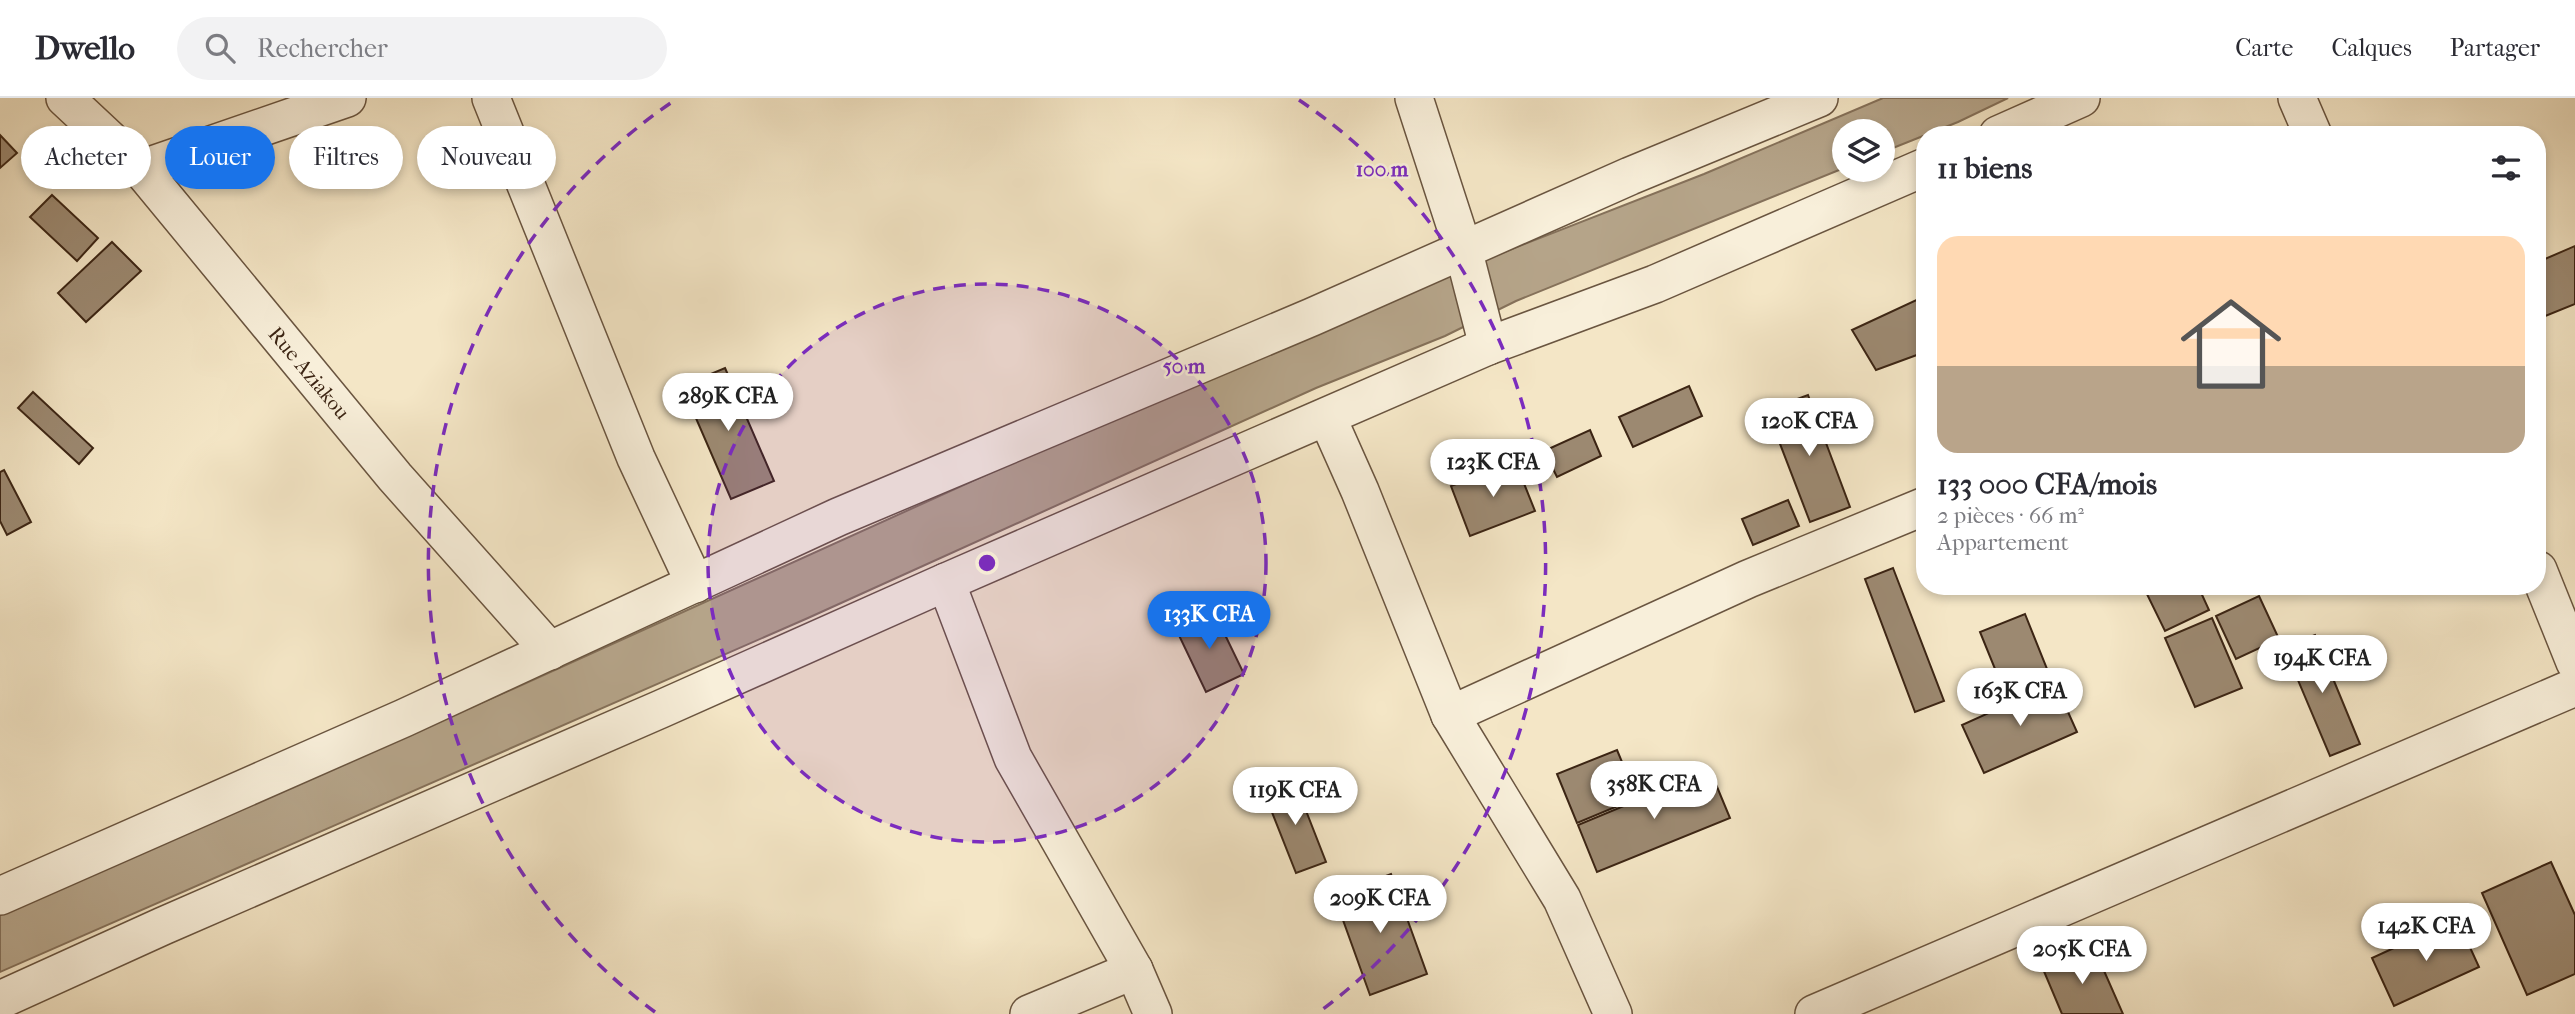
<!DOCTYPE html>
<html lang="fr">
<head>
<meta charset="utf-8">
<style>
	:root { --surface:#fff; --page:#f2f2f3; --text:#2b2b33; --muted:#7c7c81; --line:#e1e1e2; --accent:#1a73e8 }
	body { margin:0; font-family:"IM FELL French Canon",serif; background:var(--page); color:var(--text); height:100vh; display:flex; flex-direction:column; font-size:26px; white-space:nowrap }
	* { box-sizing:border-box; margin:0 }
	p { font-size:23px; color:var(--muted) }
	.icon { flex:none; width:38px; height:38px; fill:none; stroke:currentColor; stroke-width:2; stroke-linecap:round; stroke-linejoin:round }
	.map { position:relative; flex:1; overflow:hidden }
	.details { position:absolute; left:1916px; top:28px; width:630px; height:469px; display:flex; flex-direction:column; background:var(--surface); border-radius:28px; box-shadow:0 4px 10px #0003 }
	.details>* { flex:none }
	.hud { position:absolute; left:21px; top:28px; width:665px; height:63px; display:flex; gap:14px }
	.buttons { position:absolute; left:1832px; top:21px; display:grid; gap:14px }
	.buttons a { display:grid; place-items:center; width:63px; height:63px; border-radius:50%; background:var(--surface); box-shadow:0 4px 10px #0003; font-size:35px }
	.price { position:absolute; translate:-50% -60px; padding:0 16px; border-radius:24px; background:#fff; color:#222; font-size:23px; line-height:46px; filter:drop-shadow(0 2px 4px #0008) }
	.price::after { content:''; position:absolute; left:50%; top:42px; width:21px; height:16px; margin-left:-10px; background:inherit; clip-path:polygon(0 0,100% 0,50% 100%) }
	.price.active { background:var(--accent); color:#fff }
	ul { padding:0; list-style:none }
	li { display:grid; align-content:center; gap:14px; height:371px; padding:0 21px }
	li span { display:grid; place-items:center; height:217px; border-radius:21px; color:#555 }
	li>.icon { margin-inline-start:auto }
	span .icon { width:126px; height:126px; fill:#fffc; stroke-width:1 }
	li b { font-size:30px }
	h2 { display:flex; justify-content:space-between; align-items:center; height:84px; padding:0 21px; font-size:30px }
	.pill { padding:0 24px; border-radius:32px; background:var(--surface); box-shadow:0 4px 10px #0003; font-size:24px; line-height:63px }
	.pill.active { background:var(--accent); color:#fff }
	header { display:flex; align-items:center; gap:42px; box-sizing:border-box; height:98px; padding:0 35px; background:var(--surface); border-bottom:2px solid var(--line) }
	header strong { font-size:33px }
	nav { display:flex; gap:38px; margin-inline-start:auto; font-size:24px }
	.search { width:490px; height:63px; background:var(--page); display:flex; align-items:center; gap:18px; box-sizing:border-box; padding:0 24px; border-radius:38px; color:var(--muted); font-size:26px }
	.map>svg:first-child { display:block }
	.water { fill:#b5a489; stroke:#85715a; stroke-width:2 }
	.building { fill:#9c8971; stroke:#3c2514; stroke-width:2 }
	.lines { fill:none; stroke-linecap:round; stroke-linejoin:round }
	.street-casing { stroke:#6a5540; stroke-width:40 }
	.street { stroke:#f8efda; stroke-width:37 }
	.ring { fill:none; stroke:#7b2cbf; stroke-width:3.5; stroke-dasharray:12 9 }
	.labels { text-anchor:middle; stroke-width:5; stroke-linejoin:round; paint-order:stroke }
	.street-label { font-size:21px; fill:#3c2514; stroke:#f8efda }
	.centre { fill:#7b2cbf; stroke:#f8efda; stroke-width:3.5 }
	.ring-label { font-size:21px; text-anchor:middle; font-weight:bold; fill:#7b2cbf; stroke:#f8efda; stroke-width:5; stroke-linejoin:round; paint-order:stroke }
</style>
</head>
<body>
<header>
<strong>Dwello</strong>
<div class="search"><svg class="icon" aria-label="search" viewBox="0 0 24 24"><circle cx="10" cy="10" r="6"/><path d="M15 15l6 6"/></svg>Rechercher</div>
<nav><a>Carte</a><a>Calques</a><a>Partager</a></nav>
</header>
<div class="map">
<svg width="2575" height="916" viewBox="0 0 2575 916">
	<rect width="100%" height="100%" fill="#f4e6c6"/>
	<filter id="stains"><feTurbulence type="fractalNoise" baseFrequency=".00286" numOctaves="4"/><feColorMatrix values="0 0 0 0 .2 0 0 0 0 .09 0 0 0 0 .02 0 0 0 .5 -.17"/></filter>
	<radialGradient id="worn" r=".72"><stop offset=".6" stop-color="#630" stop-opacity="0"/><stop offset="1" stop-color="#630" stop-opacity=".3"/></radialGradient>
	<!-- water -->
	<path class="water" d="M1883,0H2008L1958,24L1883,54V33H1844V70L1516,203L1445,238L1316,290L808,520L0,874V816L515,590L1028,358L1494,158L1704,76Z"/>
	<!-- building -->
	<g class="building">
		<path d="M0,37L17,55L0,70Z"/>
		<path d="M52,97L98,140L77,163L30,119Z"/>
		<path d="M112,144L141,173L86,224L58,195Z"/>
		<path d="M2575,148V206L2538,221V164Z"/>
		<path d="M1925,198V254L1876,272L1852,232Z"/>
		<path d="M725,270L774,383L731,401L682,288Z"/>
		<path d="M1689,288L1702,318L1633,349L1619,319Z"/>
		<path d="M33,294L93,350L79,366L18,310Z"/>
		<path d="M1808,297L1850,409L1810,424L1767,312Z"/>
		<path d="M1590,332L1601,358L1557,379L1544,353Z"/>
		<path d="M1515,363L1535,413L1470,438L1451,388Z"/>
		<path d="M4,372L31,424L7,437L0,423V374Z"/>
		<path d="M1788,402L1799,428L1753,447L1742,421Z"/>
		<path d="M1893,470L1944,603L1915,614L1865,481Z"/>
		<path d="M2143,488H2198L2209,512L2165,533Z"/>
		<path d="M2259,498L2279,541L2236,561L2216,518Z"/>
		<path d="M1213,512L1244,576L1206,594L1175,529Z"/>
		<path d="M2025,516L2053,586L2008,603L1980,534Z"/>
		<path d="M2212,520L2242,590L2195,609L2165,540Z"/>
		<path d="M2315,537L2360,646L2330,658L2284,549Z"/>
		<path d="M2055,585L2077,634L1984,675L1962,627Z"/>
		<path d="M1617,652L1637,700L1577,725L1557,676Z"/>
		<path d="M1710,672L1730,720L1597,774L1578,727Z"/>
		<path d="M1294,682L1326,764L1296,775L1264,694Z"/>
		<path d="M2551,764L2575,817V876L2527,897L2482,795Z"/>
		<path d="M1391,776L1427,876L1370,897L1334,797Z"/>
		<path d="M2457,821L2479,869L2394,908L2372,860Z"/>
		<path d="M2094,850L2123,916H2062L2043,871Z"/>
	</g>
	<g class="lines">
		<defs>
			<g id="street">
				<path d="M65,0L141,71L395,379L550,553"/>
				<path d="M491,0L636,360L695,486"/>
				<path d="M1414,0L1463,151L1488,248"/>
				<path d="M2297,0L2313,37"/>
				<path d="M1998,37L2081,0"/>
				<path d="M141,71L347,0"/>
				<path d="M1327,319L1360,393L1450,617L1562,801L1613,916"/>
				<path d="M2538,472L2575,564"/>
				<path d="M1450,617L1748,481L1925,408"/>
				<path d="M0,798L404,620L838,419L1312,219L1630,78L1819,0"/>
				<path d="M0,902L163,828L661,611L946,484"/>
				<path d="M1029,916L1134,872"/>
				<path d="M1153,916L1134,872L1013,660L946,484L1488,248L1655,186L1925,69"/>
				<path d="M1814,916L2575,589"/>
			</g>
		</defs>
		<!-- street casing -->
		<use href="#street" class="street-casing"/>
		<!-- street -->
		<use href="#street" class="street"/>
	</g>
	<!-- distance rings -->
	<circle cx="987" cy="465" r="279" fill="#7b2cbf" fill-opacity=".12"/>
	<g class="ring">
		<circle cx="987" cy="465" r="279"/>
		<path d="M655 914A558 558 0 0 1 675 2M1299 2A558 558 0 0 1 1319 914"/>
	</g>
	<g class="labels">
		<!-- street labels -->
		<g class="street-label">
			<text transform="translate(309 275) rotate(50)" y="7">Rue Aziakou</text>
		</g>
	</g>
	<circle cx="987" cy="465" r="10" class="centre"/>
	<g class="ring-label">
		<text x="1382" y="78">100 m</text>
		<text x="1184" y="275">50 m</text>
	</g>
	<rect width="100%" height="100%" filter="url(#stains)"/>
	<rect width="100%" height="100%" fill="url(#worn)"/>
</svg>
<div class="buttons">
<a><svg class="icon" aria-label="layers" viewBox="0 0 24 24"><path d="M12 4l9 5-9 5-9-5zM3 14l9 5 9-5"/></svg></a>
</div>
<b class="price" style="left:728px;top:335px">289K CFA</b>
<b class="price" style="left:1809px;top:360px">120K CFA</b>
<b class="price" style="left:1493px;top:401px">123K CFA</b>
<b class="price active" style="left:1209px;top:553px">133K CFA</b>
<b class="price" style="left:2322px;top:597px">194K CFA</b>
<b class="price" style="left:2020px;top:630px">163K CFA</b>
<b class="price" style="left:1654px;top:723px">358K CFA</b>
<b class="price" style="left:1295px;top:729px">119K CFA</b>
<b class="price" style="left:1380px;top:837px">209K CFA</b>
<b class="price" style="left:2426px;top:865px">142K CFA</b>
<b class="price" style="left:2082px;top:888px">205K CFA</b>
<div class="hud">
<a class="pill">Acheter</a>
<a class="pill active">Louer</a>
<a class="pill">Filtres</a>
<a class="pill">Nouveau</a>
</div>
<section class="details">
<h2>11 biens<svg class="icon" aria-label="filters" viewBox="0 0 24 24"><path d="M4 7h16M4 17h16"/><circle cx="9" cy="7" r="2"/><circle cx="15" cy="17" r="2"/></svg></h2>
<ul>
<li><span style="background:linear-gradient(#ffd9b3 60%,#b9a48a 0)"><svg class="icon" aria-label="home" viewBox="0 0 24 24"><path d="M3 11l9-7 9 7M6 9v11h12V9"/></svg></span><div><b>133 000 CFA/mois</b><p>2 pièces · 66 m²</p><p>Appartement</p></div></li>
</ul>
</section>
</div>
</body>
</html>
